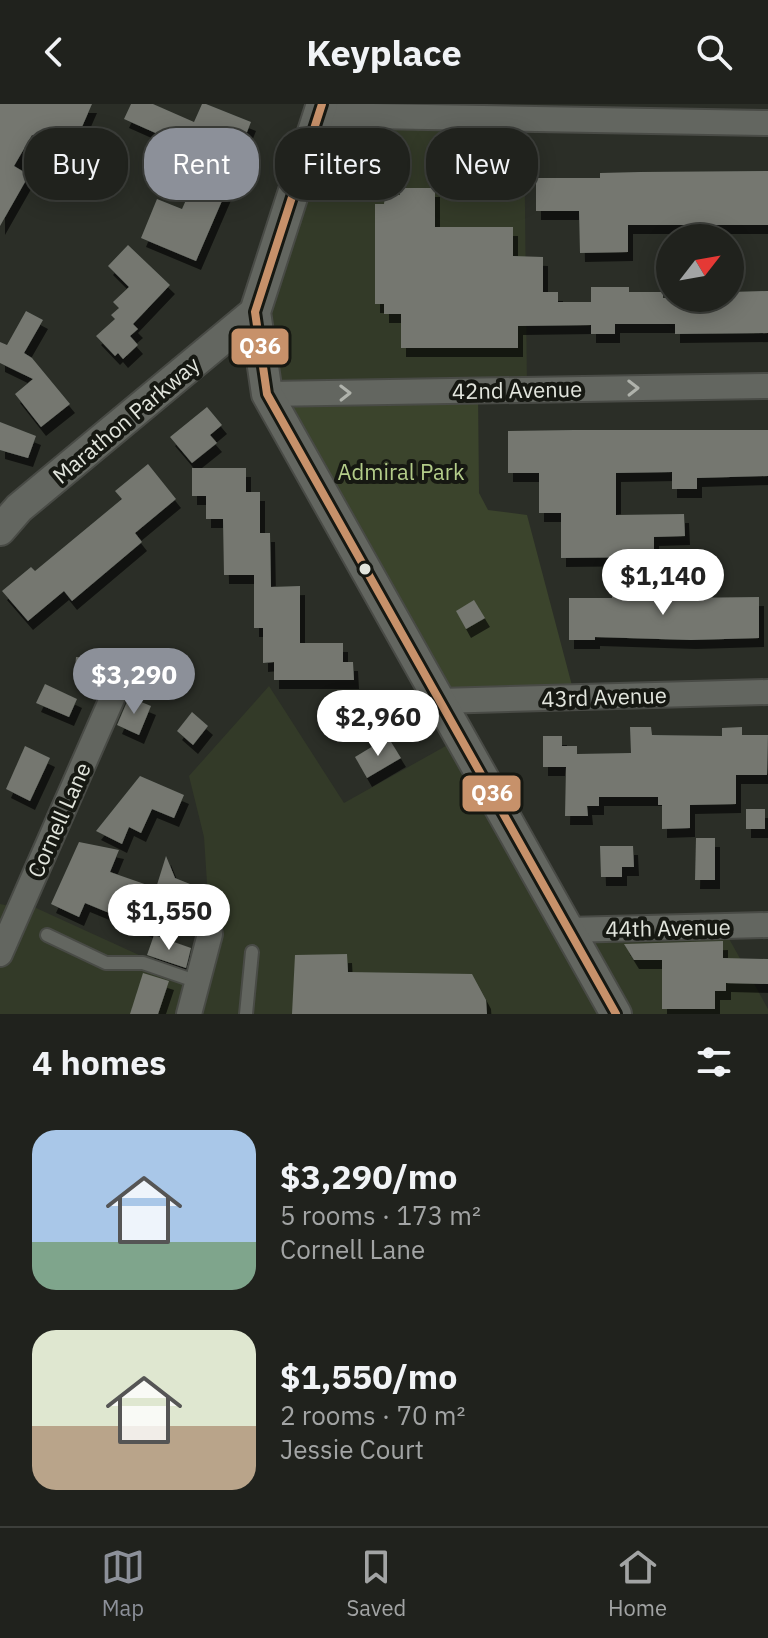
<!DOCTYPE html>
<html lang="en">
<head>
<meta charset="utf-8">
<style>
	:root { --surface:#20221d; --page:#282a26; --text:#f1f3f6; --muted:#a2a4a4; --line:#3d3f3b; --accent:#8c9099 }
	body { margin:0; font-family:"IBM Plex Sans",sans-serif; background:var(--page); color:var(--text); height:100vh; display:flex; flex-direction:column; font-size:30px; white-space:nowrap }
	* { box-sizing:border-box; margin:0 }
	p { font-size:26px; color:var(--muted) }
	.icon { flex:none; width:44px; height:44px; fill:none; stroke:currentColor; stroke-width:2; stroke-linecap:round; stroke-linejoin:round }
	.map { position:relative; height:910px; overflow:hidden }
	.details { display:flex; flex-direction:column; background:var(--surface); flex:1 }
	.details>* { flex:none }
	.top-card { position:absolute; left:24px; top:24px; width:720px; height:72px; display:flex; gap:16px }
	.needle { width:52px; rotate:59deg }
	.tools { position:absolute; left:656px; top:120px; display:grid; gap:16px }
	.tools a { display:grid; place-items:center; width:88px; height:88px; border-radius:50%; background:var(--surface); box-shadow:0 4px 20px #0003,0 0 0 2px var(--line); font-size:40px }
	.price { position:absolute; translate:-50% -68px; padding:0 18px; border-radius:28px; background:#fff; color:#222; font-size:26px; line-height:52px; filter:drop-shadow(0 2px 4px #0008) }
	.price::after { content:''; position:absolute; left:50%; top:48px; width:24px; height:18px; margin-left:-12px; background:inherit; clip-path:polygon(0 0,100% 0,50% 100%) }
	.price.active { background:var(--accent); color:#fff }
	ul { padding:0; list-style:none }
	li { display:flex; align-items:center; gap:24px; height:200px; padding:0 32px }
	li span { display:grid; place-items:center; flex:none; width:224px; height:160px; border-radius:24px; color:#555 }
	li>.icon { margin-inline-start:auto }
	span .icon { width:96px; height:96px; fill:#fffc; stroke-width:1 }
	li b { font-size:34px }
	h2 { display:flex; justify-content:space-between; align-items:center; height:96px; padding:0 32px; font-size:34px }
	.tag { padding:0 28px; border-radius:32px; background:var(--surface); box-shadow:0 4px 20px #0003,0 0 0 2px var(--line); font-size:28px; line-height:72px }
	.tag.active { background:var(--accent); color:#fff }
	header { display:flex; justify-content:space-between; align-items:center; height:104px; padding:0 32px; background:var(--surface); font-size:36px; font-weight:700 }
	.menu { display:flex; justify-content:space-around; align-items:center; height:112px; border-top:2px solid var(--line); background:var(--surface); font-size:22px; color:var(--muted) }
	.menu a { display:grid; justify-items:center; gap:4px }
	.menu .active { color:var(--accent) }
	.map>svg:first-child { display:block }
	.built { fill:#333a28 }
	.green { fill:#3b442c }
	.building { fill:#747770; filter:url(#shadow) }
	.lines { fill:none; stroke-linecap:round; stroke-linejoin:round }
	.service-casing { stroke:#494b46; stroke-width:16 }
	.minor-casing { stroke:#494b46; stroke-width:28 }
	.tertiary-casing { stroke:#494b46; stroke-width:34 }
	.service { stroke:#636660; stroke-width:12 }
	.minor { stroke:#636660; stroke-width:24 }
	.tertiary { stroke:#636660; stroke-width:30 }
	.bus-1-casing { stroke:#161812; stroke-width:14 }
	.bus-1 { stroke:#c7916a; stroke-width:8 }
	.oneway { stroke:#afb2ab }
	.bus-dot { fill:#e2e5dd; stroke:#161812; stroke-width:3 }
	.labels { text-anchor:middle; stroke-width:8; stroke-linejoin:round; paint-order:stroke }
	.street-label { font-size:22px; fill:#e2e5dd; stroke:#161812 }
	.park-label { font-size:22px; fill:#b3cc89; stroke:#161812 }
	.line-badge { stroke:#161812; stroke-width:3 }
	.badge-label { font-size:22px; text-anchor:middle; font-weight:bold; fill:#fff }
</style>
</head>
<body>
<header><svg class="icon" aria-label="back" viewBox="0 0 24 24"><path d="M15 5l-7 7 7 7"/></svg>Keyplace<svg class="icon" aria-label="search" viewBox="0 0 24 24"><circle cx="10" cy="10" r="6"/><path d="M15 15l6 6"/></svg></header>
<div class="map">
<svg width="768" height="910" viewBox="0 0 768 910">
	<defs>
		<filter id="shadow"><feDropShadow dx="5" dy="9" stdDeviation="0" flood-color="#0009"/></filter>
	</defs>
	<rect width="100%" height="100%" fill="#2b2e27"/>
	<!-- built -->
	<g class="built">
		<path d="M317,11L524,14L527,286L267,290L255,208Z"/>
		<path d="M269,582L344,699L460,634L567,826L722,822L768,905V910H0V800L20,804L23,798L198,878L210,825L204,733L189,672Z"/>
	</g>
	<!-- green -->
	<path class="green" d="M478,287L479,389L488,406L527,411L575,593L439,597L267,290Z"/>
	<!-- building -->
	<g class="building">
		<path d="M0,0H92L71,48L32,31L14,62L29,71L0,122Z"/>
		<path d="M131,0H153L194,18L202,0H206L251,18L231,68L234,69L196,157L141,134L157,95L182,105L198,69L189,65L196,47L124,15Z"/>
		<path d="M768,67V121H628V148L580,149L579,107H536V74H600V69L640,68Z"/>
		<path d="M400,84H435V123H513V152L543,153V188H558V198H591V183H629V188H663V194H730V188L768,187V229L675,230V220H615V230H591V221L518,222V244H401V210H384V200H375V100H384L385,91H400Z"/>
		<path d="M128,141L170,181L133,220L138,225L130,232L138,241L123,255L118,249L115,252L96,232L115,215L111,211L119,204L113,198L129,183L108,162Z"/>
		<path d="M26,207L43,216L24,249L32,254L70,300L41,323L15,290L33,275L0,259V238L7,241Z"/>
		<path d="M207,303L222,321L210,331L217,339L192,359L170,333Z"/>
		<path d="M0,318L36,332L28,354L0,346Z"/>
		<path d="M574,326H768V372L697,374V385H672V368L616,369V411L684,410L685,432L654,433V453L561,454V409H539V369H508V327Z"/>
		<path d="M148,360L176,395L135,429L142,438L72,497L64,487L28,517L2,487L31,463L35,467L122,395L115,387Z"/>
		<path d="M192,364H246V388H260V429H270L271,483L300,482V539H343V558H353L354,576H274V558L263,559V524H254V471H224L223,415H206V392H192Z"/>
		<path d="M612,487L677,489V494L759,493V534L691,536L595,533V536H569V494H612Z"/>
		<path d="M474,496L485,514L466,525L456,507Z"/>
		<path d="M76,553L95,554L93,577L74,576Z"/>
		<path d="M45,580L77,595L69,613L36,599Z"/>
		<path d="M129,593L151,602L139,631L117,621Z"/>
		<path d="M192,608L208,622L193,641L177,627Z"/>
		<path d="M630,623H651L652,631L722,632V624L742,623V631H768L767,671H736V700L690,701V724L662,725V701H658V693H599V702H587L588,712H565L566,663H543V632H562V642H577V650L631,649Z"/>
		<path d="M388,633L401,654L367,674L355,653Z"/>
		<path d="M25,642L50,654L30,697L6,685Z"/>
		<path d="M140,672L184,691L174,714L152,705L141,729L129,723L122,740L96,727Z"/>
		<rect x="746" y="705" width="19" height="20"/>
		<path d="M696,734H715V776H695Z"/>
		<path d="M79,738L119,746L110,768L156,784L166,752L175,774L200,784L198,789L203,791L197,807L174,799L160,830L85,799L79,813L51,800Z"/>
		<path d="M600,742H633L634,763H622V773H601Z"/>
		<path d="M154,831L191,844L186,864L147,851Z"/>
		<path d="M723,837V854L768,855V880L726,879V887H715V905H662V856H634L624,840Z"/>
		<path d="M347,850L348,868L472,870L486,896L487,910H292L295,851Z"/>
		<path d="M143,869L169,877L158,910H130Z"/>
	</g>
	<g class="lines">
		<defs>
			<g id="service">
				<path d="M47,831L106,859H143L198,878"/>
				<path d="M246,910L252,848"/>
			</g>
			<g id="minor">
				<path d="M317,11L768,19"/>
				<path d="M267,290L768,282"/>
				<path d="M439,597L768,588"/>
				<path d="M567,826L768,821"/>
				<path d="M0,850L118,581"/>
				<path d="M189,910L210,830"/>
			</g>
			<g id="tertiary">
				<path d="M322,0L255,208L267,290L616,910"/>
				<path d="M0,426L19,404L255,208"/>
			</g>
		</defs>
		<!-- service casing -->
		<use href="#service" class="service-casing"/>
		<!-- minor casing -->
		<use href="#minor" class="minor-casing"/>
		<!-- tertiary casing -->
		<use href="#tertiary" class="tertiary-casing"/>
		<!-- service -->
		<use href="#service" class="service"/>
		<!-- minor -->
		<use href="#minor" class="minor"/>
		<!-- tertiary -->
		<use href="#tertiary" class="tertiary"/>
		<defs>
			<path id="bus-1" d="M322,0L255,208L267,290L616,910"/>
		</defs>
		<!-- bus-1 casing -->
		<use href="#bus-1" class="bus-1-casing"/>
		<!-- bus-1 -->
		<use href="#bus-1" class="bus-1"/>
	</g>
	<!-- one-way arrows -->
	<defs><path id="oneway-chevron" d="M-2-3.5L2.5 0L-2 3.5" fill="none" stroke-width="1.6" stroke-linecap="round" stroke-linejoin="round" transform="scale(2)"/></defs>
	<g class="oneway">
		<use href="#oneway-chevron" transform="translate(633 284) rotate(-1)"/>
		<use href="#oneway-chevron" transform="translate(345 289) rotate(-1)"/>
	</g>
	<!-- markers -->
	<circle class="bus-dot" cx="365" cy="465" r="7"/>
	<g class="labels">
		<!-- street labels -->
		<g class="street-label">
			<text transform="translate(517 286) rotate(-1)" y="8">42nd Avenue</text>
			<text transform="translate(126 316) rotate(-40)" y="8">Marathon Parkway</text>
			<text transform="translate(604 593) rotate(-2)" y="8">43rd Avenue</text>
			<text transform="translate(59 716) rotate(-66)" y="8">Cornell Lane</text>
			<text transform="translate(668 824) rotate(-1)" y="8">44th Avenue</text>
		</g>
		<!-- park labels -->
		<g class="park-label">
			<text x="401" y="376">Admiral Park</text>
		</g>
	</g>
	<g class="line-badge">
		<rect x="230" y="223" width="60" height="39" rx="8" fill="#c7916a"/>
		<rect x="461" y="670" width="61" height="39" rx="8" fill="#c7916a"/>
	</g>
	<g class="badge-label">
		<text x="260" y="250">Q36</text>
		<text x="492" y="697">Q36</text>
	</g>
</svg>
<div class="tools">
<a><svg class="needle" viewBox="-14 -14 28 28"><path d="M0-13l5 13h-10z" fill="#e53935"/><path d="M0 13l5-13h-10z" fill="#a2a4a4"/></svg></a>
</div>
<b class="price" style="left:663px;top:513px">$1,140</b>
<b class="price active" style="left:134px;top:612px">$3,290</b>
<b class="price" style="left:378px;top:654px">$2,960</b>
<b class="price" style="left:169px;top:848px">$1,550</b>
<div class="top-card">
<a class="tag">Buy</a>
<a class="tag active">Rent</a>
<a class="tag">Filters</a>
<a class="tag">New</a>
</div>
</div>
<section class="details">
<h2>4 homes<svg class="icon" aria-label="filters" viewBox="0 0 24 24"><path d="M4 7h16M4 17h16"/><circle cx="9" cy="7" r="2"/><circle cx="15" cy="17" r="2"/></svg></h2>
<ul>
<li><span style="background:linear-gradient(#a9c7e8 70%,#7fa58c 0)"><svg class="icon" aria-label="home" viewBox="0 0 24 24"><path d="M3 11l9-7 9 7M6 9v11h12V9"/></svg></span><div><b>$3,290/mo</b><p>5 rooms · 173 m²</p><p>Cornell Lane</p></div></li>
<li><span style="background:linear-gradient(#dfe7d0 60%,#b9a48a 0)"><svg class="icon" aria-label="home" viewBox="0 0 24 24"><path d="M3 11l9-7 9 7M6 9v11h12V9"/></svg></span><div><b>$1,550/mo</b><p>2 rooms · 70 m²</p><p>Jessie Court</p></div></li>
</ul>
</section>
<nav class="menu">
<a class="active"><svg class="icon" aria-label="map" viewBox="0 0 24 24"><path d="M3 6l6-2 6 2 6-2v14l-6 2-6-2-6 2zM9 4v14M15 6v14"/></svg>Map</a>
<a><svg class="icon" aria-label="saved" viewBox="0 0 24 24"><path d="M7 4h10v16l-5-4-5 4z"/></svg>Saved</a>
<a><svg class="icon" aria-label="home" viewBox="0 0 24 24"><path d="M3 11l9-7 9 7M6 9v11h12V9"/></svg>Home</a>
</nav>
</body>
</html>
